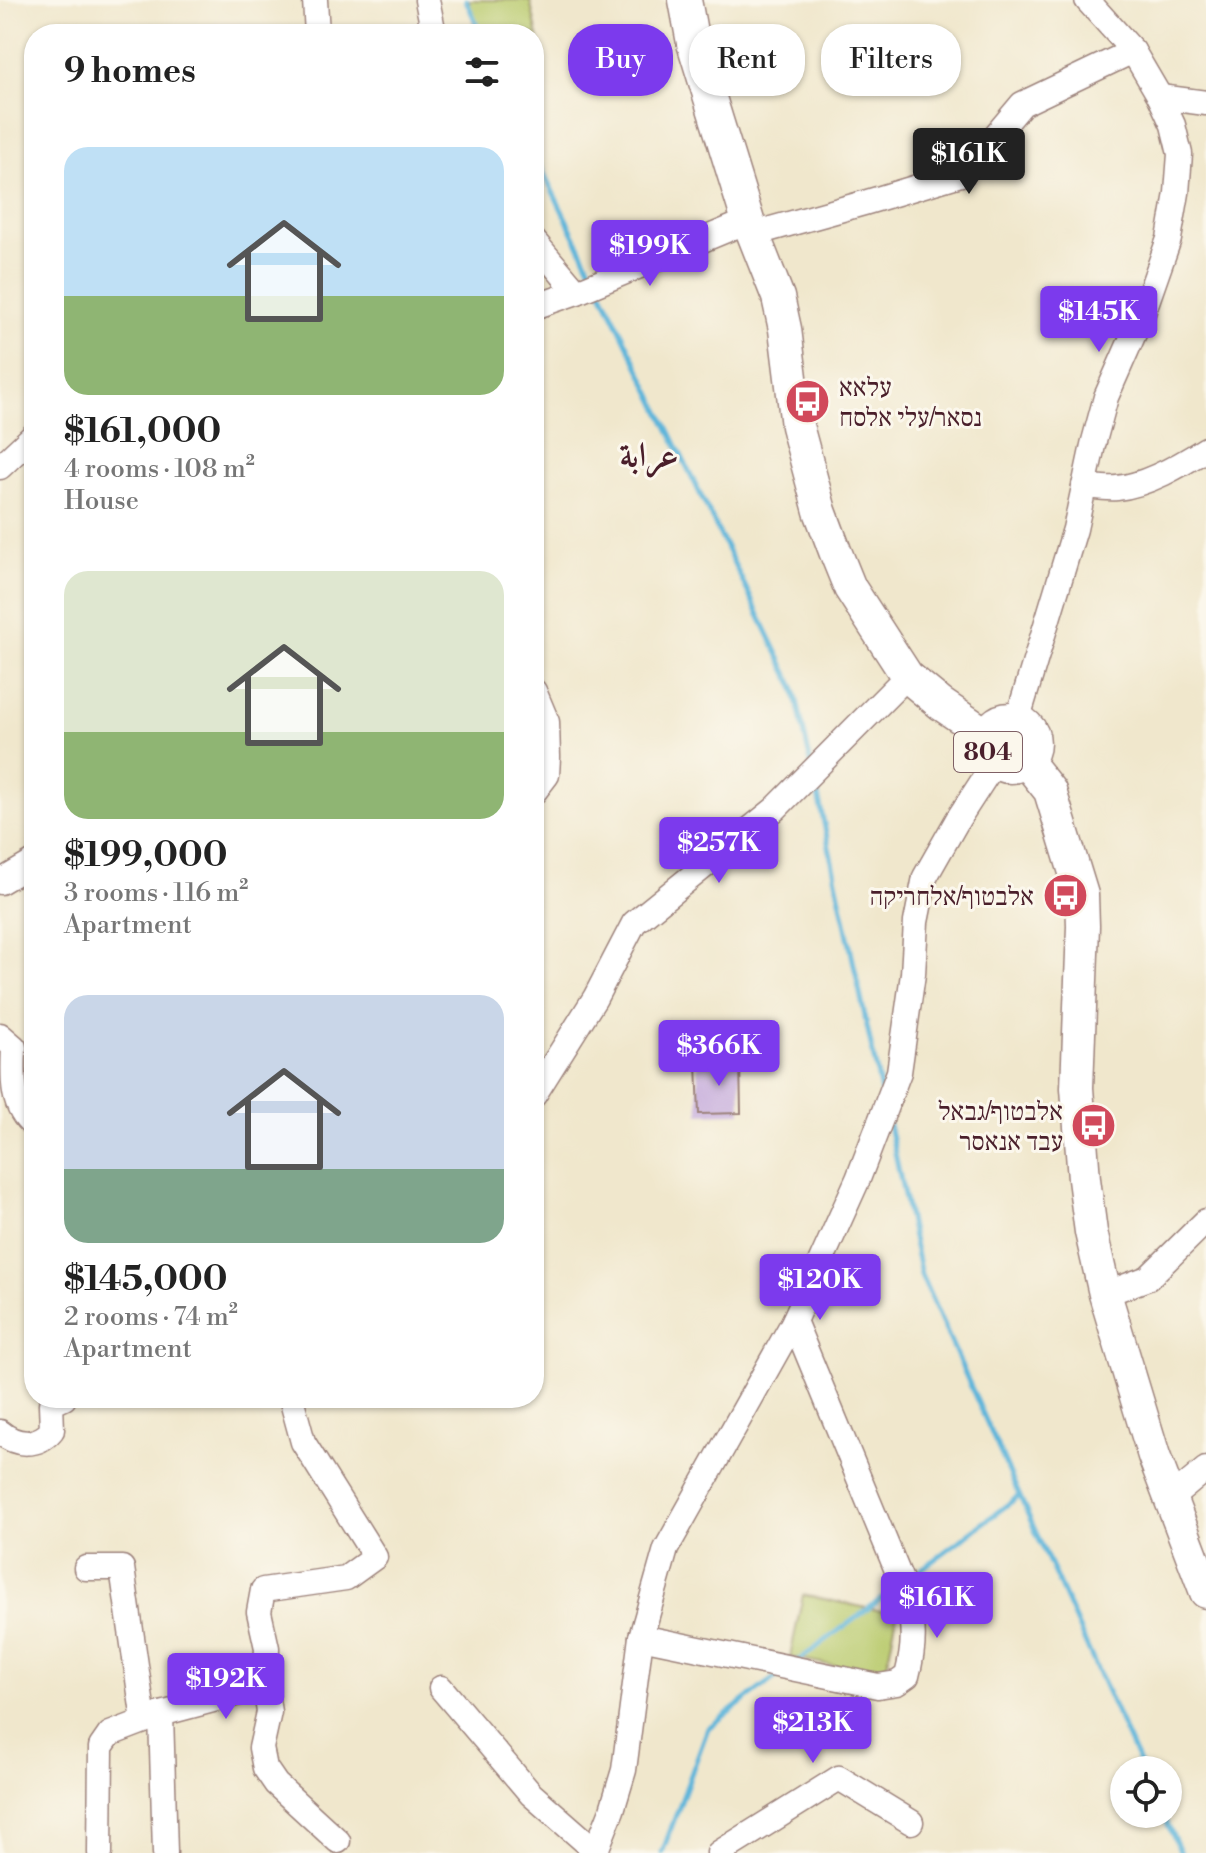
<!DOCTYPE html>
<html lang="en">
<head>
<meta charset="utf-8">
<style>
	:root { --surface:#fff; --page:#f2f2f2; --text:#222; --muted:#767676; --accent:#7c3aed }
	body { margin:0; font-family:"Libre Bodoni",Amiri,"Frank Ruhl Libre",serif; background:var(--page); color:var(--text); height:100vh; display:flex; flex-direction:column; font-size:30px; white-space:nowrap }
	* { box-sizing:border-box; margin:0 }
	p { font-size:26px; color:var(--muted) }
	.icon { flex:none; width:44px; height:44px; fill:none; stroke:currentColor; stroke-width:2; stroke-linecap:round; stroke-linejoin:round }
	.map { position:relative; flex:1; overflow:hidden }
	.details { position:absolute; left:24px; top:24px; width:520px; height:1384px; display:flex; flex-direction:column; background:var(--surface); border-radius:32px; box-shadow:0 2px 6px #0004 }
	.details>* { flex:none }
	.top-card { position:absolute; left:568px; top:24px; width:518px; height:72px; display:flex; gap:16px }
	.tools { position:absolute; left:1110px; top:1756px; display:grid; gap:16px }
	.tools a { display:grid; place-items:center; width:72px; height:72px; border-radius:50%; background:var(--surface); box-shadow:0 2px 6px #0004; font-size:40px }
	.price { position:absolute; translate:-50% -68px; padding:0 18px; border-radius:8px; background:var(--accent); color:#fff; font-size:26px; line-height:52px; filter:drop-shadow(0 2px 4px #0008) }
	.price::after { content:''; position:absolute; left:50%; top:48px; width:24px; height:18px; margin-left:-12px; background:inherit; clip-path:polygon(0 0,100% 0,50% 100%) }
	.price.current { background:#222; color:#fff }
	ul { padding:0; list-style:none }
	li { display:grid; align-content:center; gap:16px; height:424px; padding:0 40px }
	li span { display:grid; place-items:center; height:248px; border-radius:24px; color:#555 }
	li>.icon { margin-inline-start:auto }
	span .icon { width:144px; height:144px; fill:#fffc; stroke-width:1 }
	li b { font-size:34px }
	h2 { display:flex; justify-content:space-between; align-items:center; height:96px; padding:0 40px; font-size:34px }
	.pill { padding:0 28px; border-radius:32px; background:var(--surface); box-shadow:0 2px 6px #0004; font-size:28px; line-height:72px }
	.pill.current { background:var(--accent); color:#fff }
	.map>svg:first-child { display:block }
	.green { fill:#bacb6e; stroke:#82754c; stroke-width:2 }
	.lines { fill:none; stroke-linecap:round; stroke-linejoin:round }
	.stream { stroke:#5db5da; stroke-width:5 }
	.building { fill:#bb9ed9 }
	.minor-casing { stroke:#9d837c; stroke-width:27 }
	.major-casing { stroke:#9d837c; stroke-width:35 }
	.minor { stroke:#fff; stroke-width:24 }
	.major { stroke:#fff; stroke-width:32 }
	.labels { text-anchor:middle; stroke-width:6; stroke-linejoin:round; paint-order:stroke }
	.shield { fill:#fbf7ec; stroke:#7f6065; stroke-width:2 }
	.shield-label { font-size:24px; font-weight:bold; fill:#4a1f2b }
	.poi-label { font-size:26px; fill:#4a1f2b; stroke:#fbf7ec; text-anchor:end }
	.district-label { font-size:34px; font-weight:bold; fill:#4a1f2b; stroke:#fbf7ec }
</style>
</head>
<body>
<div class="map">
<svg width="1206" height="1853" viewBox="0 0 1206 1853">
	<rect width="100%" height="100%" fill="#fbf7ec"/>
	<filter id="ink" filterUnits="userSpaceOnUse"><feTurbulence type="fractalNoise" baseFrequency=".0125" numOctaves="2"/><feDisplacementMap in="SourceGraphic" scale="16" xChannelSelector="R" yChannelSelector="G"/><feConvolveMatrix kernelMatrix="1 2 1 2 8 2 1 2 1" color-interpolation-filters="sRGB"/></filter>
	<filter id="wash" filterUnits="userSpaceOnUse"><feTurbulence type="fractalNoise" baseFrequency=".006" numOctaves="4" result="noise"/><feDisplacementMap in="SourceGraphic" scale="32" xChannelSelector="R" yChannelSelector="G"/><feGaussianBlur stdDeviation="1.8" result="paint"/><feColorMatrix in="noise" values="0 0 0 0 0 0 0 0 0 0 0 0 0 0 0 0 0 1.4 0 .05"/><feComposite in="paint" operator="in"/></filter>
	<g filter="url(#wash)">
		<rect width="100%" height="100%" fill="#f0e7cc"/>
		<!-- green -->
		<g class="green">
			<path d="M469,0H530L541,50L534,52V34H476Z"/>
			<path d="M803,1595L897,1614L885,1676L790,1657Z"/>
		</g>
		<g class="lines">
			<!-- stream -->
			<g class="stream">
				<path d="M466,0L481,34"/>
				<path d="M534,153L594,276"/>
				<path d="M600,288L794,687L811,764"/>
				<path d="M815,781L881,1092"/>
				<path d="M889,1125L921,1275L1142,1770"/>
				<path d="M907,1580L1019,1496"/>
				<path d="M798,1661L896,1588"/>
				<path d="M1163,1814L1181,1853"/>
				<path d="M662,1853L708,1728L780,1674"/>
			</g>
		</g>
		<g id="blocks">
			<!-- building -->
			<path class="building" d="M740,1062L741,1113L699,1114L697,1063Z"/>
		</g>
	</g>
	<g filter="url(#ink)">
		<use href="#blocks" fill-opacity="0" stroke="#9d837c" stroke-width="2"/>
		<g class="lines">
			<defs>
				<g id="minor">
					<path d="M315,0L317,34"/>
					<path d="M427,0L434,34"/>
					<path d="M1160,97L1206,103"/>
					<path d="M753,234L864,203L964,173L1022,104L1133,51"/>
					<path d="M534,241L577,292"/>
					<path d="M534,307L577,292L748,221"/>
					<path d="M0,467L34,435"/>
					<path d="M1084,486C1095,487 1106,489 1117,488C1147,485 1181,465 1206,449"/>
					<path d="M534,691L547,722L548,757L547,775L534,792"/>
					<path d="M1017,721L1075,529L1093,445L1106,397L1143,313L1169,239L1177,193L1180,154L1173,125L1160,97L1133,51L1087,0"/>
					<path d="M0,882L34,862"/>
					<path d="M0,1035L14,1047C13,1075 10,1107 34,1126"/>
					<path d="M534,1095L595,998L634,923L775,809L907,676"/>
					<path d="M1105,1294L1148,1278L1206,1221"/>
					<path d="M0,1432C16,1446 38,1447 52,1430L51,1404L64,1398"/>
					<path d="M1169,1500L1206,1469"/>
					<path d="M86,1568H122L144,1721L161,1714L265,1686L267,1648L259,1612L263,1590L346,1578L375,1557L303,1442L291,1398"/>
					<path d="M641,1637L878,1686L897,1683L907,1676C915,1645 914,1628 908,1597L794,1321"/>
					<path d="M265,1686L269,1712L261,1748L265,1768L276,1784L338,1841"/>
					<path d="M441,1688L531,1794L596,1851"/>
					<path d="M161,1714L165,1853"/>
					<path d="M100,1853L101,1747L110,1734L144,1721"/>
					<path d="M595,1853L612,1810L624,1770L641,1637L666,1549L794,1321L858,1179L899,1072L913,974L916,922L925,877L958,819L995,762"/>
					<path d="M719,1853L839,1778L911,1822"/>
				</g>
				<g id="major">
					<path d="M685,0L693,43L748,221L778,297L785,329L797,426L820,511L835,551L850,588L907,676L941,704L988,736"/>
					<circle cx="1010" cy="743" r="24"/>
					<path d="M1026,761L1050,791L1082,895L1083,926L1077,1088L1084,1179L1091,1232L1105,1294L1154,1456L1206,1592"/>
				</g>
			</defs>
			<!-- minor casing -->
			<use href="#minor" class="minor-casing"/>
			<!-- major casing -->
			<use href="#major" class="major-casing"/>
			<!-- minor -->
			<use href="#minor" class="minor"/>
			<!-- major -->
			<use href="#major" class="major"/>
		</g>
	</g>
	<!-- icons -->
	<defs>
		<symbol id="bus-disc" viewBox="-11 -11 22 22"><circle r="9.5" fill="#d1495b" stroke="#fbf7ec"/><path d="M-5-6H5V4H4V6H2V4H-2V6H-4V4H-5ZM-3.5-4V0h7V-4ZM-3.5 1.2v1.5H-2V1.2ZM2 1.2v1.5H3.5V1.2Z" fill="#fff"/></symbol>
	</defs>
	<g fill-rule="evenodd">
		<use href="#bus-disc" x="782" y="376" width="51" height="51"/>
		<use href="#bus-disc" x="1040" y="870" width="51" height="51"/>
		<use href="#bus-disc" x="1068" y="1100" width="51" height="51"/>
	</g>
	<g class="labels">
		<!-- shield labels -->
		<rect class="shield" x="954" y="732" width="68" height="40" rx="6"/>
		<g class="shield-label">
			<text x="988" y="760">804</text>
		</g>
		<!-- poi labels -->
		<g class="poi-label">
			<text x="839" y="396" text-anchor="start">עלאא<tspan x="839" dy="30">נסאר/עלי אלסח</tspan></text>
			<text x="1034" y="905">אלבטוף/אלחריקה</text>
			<text x="1063" y="1120">אלבטוף/גבאל<tspan x="1063" dy="30">עבד אנאסר</tspan></text>
		</g>
		<!-- district labels -->
		<g class="district-label">
			<text x="649" y="466">عرابة</text>
		</g>
	</g>
</svg>
<div class="tools">
<a><svg class="icon" aria-label="locate" viewBox="0 0 24 24"><circle cx="12" cy="12" r="6"/><path d="M12 2v4M12 18v4M2 12h4M18 12h4"/></svg></a>
</div>
<b class="price current" style="left:969px;top:196px">$161K</b>
<b class="price" style="left:650px;top:288px">$199K</b>
<b class="price" style="left:1099px;top:354px">$145K</b>
<b class="price" style="left:719px;top:885px">$257K</b>
<b class="price" style="left:719px;top:1088px">$366K</b>
<b class="price" style="left:820px;top:1322px">$120K</b>
<b class="price" style="left:937px;top:1640px">$161K</b>
<b class="price" style="left:226px;top:1721px">$192K</b>
<b class="price" style="left:813px;top:1765px">$213K</b>
<div class="top-card">
<a class="pill current">Buy</a>
<a class="pill">Rent</a>
<a class="pill">Filters</a>
</div>
<section class="details">
<h2>9 homes<svg class="icon" aria-label="filters" viewBox="0 0 24 24"><path d="M4 7h16M4 17h16"/><circle cx="9" cy="7" r="2"/><circle cx="15" cy="17" r="2"/></svg></h2>
<ul>
<li><span style="background:linear-gradient(#bfe0f5 60%,#8fb573 0)"><svg class="icon" aria-label="home" viewBox="0 0 24 24"><path d="M3 11l9-7 9 7M6 9v11h12V9"/></svg></span><div><b>$161,000</b><p>4 rooms · 108 m²</p><p>House</p></div></li>
<li><span style="background:linear-gradient(#dfe7d0 65%,#8fb573 0)"><svg class="icon" aria-label="home" viewBox="0 0 24 24"><path d="M3 11l9-7 9 7M6 9v11h12V9"/></svg></span><div><b>$199,000</b><p>3 rooms · 116 m²</p><p>Apartment</p></div></li>
<li><span style="background:linear-gradient(#c9d6e8 70%,#7fa58c 0)"><svg class="icon" aria-label="home" viewBox="0 0 24 24"><path d="M3 11l9-7 9 7M6 9v11h12V9"/></svg></span><div><b>$145,000</b><p>2 rooms · 74 m²</p><p>Apartment</p></div></li>
</ul>
</section>
</div>
</body>
</html>
